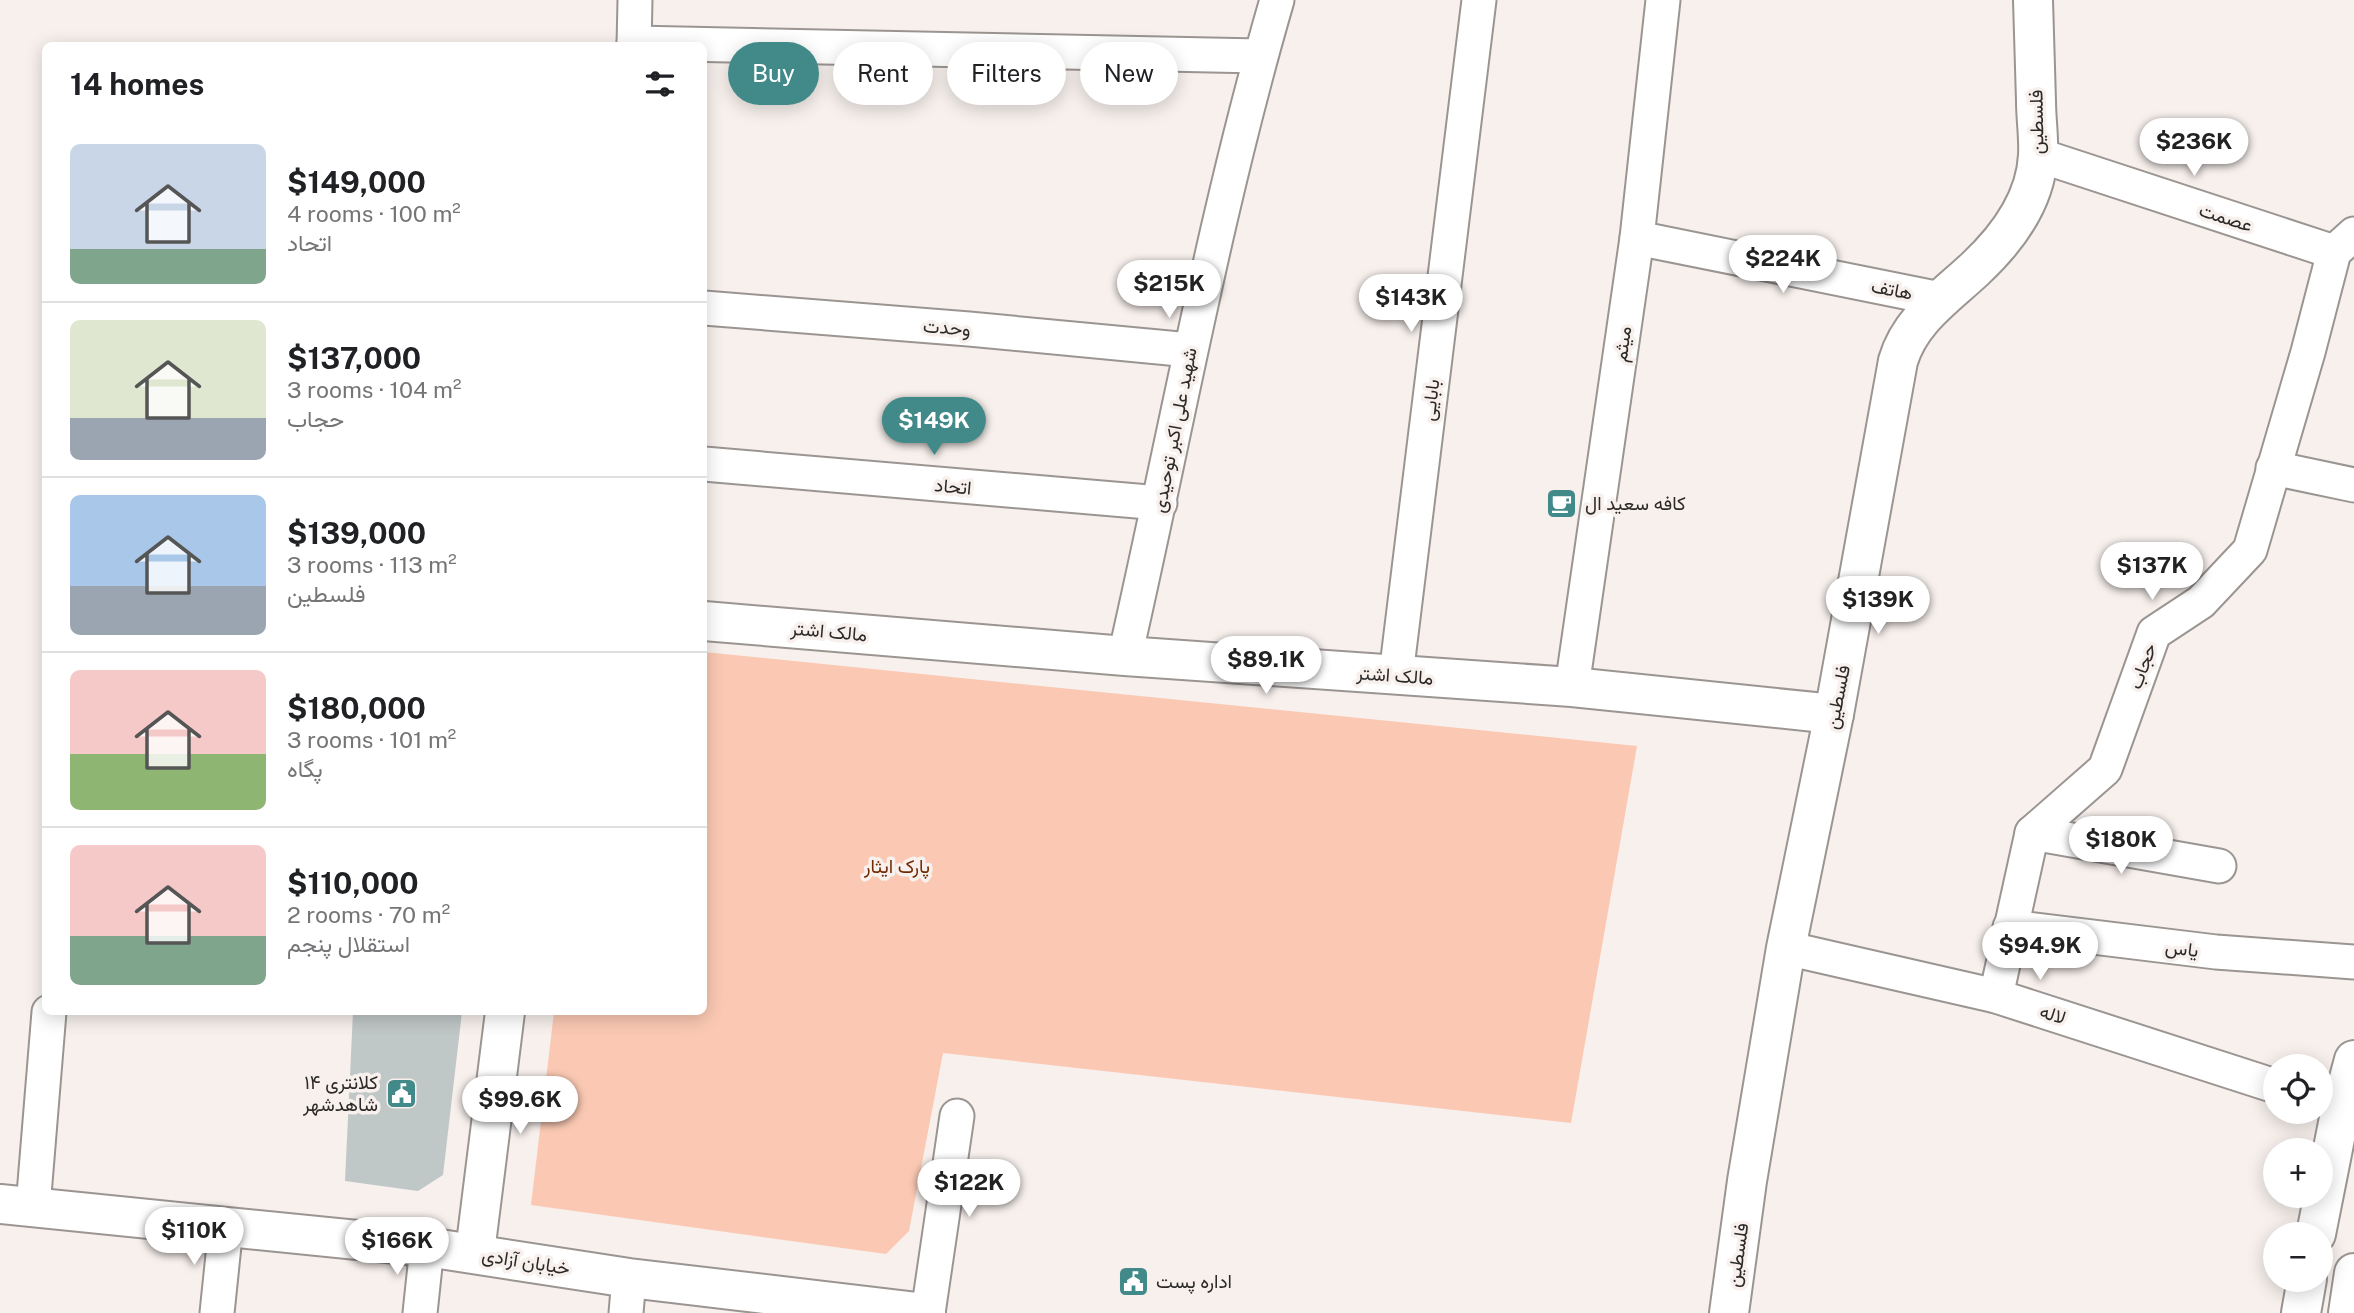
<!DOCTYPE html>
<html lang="en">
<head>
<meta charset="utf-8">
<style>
	:root { --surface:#fff; --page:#f2f2f2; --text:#202124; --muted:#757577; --line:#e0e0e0; --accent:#428a89 }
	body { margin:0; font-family:"Public Sans",Vazirmatn,sans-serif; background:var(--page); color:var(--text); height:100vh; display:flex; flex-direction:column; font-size:26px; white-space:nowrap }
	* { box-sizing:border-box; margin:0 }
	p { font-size:23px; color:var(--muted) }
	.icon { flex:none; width:38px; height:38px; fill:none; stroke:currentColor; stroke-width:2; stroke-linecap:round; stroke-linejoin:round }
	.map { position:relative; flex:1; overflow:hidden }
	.side { position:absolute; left:42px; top:42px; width:665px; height:973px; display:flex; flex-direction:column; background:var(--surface); border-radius:10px; box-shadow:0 4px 18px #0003 }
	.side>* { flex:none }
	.guide { position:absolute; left:728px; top:42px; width:665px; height:63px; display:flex; gap:14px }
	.tools { position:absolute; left:2263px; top:1054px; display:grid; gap:14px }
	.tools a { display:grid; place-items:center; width:70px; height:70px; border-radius:50%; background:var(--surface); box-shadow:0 4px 18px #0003; font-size:35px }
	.price { position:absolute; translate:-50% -60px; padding:0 16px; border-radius:24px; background:#fff; color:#222; font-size:23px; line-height:46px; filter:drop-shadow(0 2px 4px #0008) }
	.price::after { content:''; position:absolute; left:50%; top:42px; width:21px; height:16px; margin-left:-10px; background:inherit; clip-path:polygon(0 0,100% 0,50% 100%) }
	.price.on { background:var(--accent); color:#fff }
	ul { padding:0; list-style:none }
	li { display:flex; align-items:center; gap:21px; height:175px; padding:0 28px }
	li+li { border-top:2px solid var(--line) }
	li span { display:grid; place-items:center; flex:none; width:196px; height:140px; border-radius:10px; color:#555 }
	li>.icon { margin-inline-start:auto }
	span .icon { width:84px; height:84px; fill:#fffc; stroke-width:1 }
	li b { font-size:30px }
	h2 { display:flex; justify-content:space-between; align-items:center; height:84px; padding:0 28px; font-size:30px }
	.pill { padding:0 24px; border-radius:32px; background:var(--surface); box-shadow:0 4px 18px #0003; font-size:24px; line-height:63px }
	.pill.on { background:var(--accent); color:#fff }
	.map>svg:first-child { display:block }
	.green { fill:#fbc9b3 }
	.building { fill:#c0c7c7 }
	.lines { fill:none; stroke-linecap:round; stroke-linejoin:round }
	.minor-casing { stroke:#9b9592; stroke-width:37 }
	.tertiary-casing { stroke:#9b9592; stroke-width:42 }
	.minor { stroke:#fff; stroke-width:33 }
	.tertiary { stroke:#fff; stroke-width:38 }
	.labels { text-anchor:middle; stroke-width:7; stroke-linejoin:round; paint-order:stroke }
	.street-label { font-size:19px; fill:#2c2a29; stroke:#f7f0ed }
	.poi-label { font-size:19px; fill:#2c2a29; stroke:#f7f0ed; text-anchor:start }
	.park-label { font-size:19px; fill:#712a00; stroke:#f7f0ed }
</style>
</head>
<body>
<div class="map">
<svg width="2354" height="1313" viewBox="0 0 2354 1313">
	<rect width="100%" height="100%" fill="#f7f0ed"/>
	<!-- green -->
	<path class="green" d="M704,652L1637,746L1571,1123L943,1053L909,1231L886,1254L531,1205L554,1012H704Z"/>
	<!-- building -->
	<path class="building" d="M353,1012H462L443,1175L418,1191L345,1181Z"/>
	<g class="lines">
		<defs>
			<g id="minor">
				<path d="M634,43L1260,56"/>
				<path d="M634,46L635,0"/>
				<path d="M2038,155L2334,252"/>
				<path d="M1637,238L1940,299"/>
				<path d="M704,308L969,329L1190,350"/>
				<path d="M704,464L1160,503"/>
				<path d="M2273,468L2354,485"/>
				<path d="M1125,656C1175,437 1214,216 1277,0"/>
				<path d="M1396,675L1479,0"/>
				<path d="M1572,687L1637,238L1663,0"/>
				<path d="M2032,833L2219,866"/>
				<path d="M2010,927L2216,952L2354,962"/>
				<path d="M1786,948L1996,996L2275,1086"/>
				<path d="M1996,996L2032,833L2105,769L2154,633L2201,602L2250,550L2308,352L2334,252L2354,234"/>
				<path d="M33,1207L49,1012"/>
				<path d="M217,1313L226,1226"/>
				<path d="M420,1313L427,1247"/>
				<path d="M626,1313L629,1278"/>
				<path d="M928,1313L957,1116"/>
			</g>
			<g id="tertiary">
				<path d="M704,621L1125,656L1572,687L1834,714"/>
				<path d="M0,1204L427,1247L629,1278L926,1313"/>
				<path d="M2316,1234L2341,1108L2354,1060"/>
				<path d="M475,1252L505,1012"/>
				<path d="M1729,1313L1747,1181L1786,948L1834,714L1898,361C1910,320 1945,297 1975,269C2007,239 2036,200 2038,155C2039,137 2036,119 2036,101C2035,68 2034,34 2033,0"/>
				<path d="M2301,1313L2307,1279"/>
				<path d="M2348,1313L2354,1273"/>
			</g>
		</defs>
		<!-- minor casing -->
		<use href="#minor" class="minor-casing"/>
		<!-- tertiary casing -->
		<use href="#tertiary" class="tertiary-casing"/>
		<!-- minor -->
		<use href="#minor" class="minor"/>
		<!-- tertiary -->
		<use href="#tertiary" class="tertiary"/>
	</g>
	<!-- icons -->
	<defs>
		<symbol id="cafe-square" viewBox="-11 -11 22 22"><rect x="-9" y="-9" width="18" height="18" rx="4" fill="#428a89" stroke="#f7f0ed"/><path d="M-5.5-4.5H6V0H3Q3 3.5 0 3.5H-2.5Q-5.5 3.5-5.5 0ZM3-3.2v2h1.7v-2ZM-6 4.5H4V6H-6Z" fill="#fff"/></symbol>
		<symbol id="civic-square" viewBox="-11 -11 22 22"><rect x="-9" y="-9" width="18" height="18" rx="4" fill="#428a89" stroke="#f7f0ed"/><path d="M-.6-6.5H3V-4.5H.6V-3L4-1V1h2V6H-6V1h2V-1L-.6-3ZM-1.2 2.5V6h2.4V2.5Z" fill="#fff"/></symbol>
	</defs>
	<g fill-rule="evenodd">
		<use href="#cafe-square" x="1544" y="486" width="35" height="35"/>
		<use href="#civic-square" x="384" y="1076" width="35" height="35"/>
		<use href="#civic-square" x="1116" y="1264" width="35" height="35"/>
	</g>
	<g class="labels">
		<!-- street labels -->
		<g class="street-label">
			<text transform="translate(2036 122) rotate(-91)" y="7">فلسطین</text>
			<text transform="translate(2226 217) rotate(18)" y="7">عصمت</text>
			<text transform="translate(1892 289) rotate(11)" y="7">هاتف</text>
			<text transform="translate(947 327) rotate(5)" y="7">وحدت</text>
			<text transform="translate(1622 344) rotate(-82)" y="7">میثم</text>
			<text transform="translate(1430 400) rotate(-83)" y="7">بابایی</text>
			<text transform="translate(1174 430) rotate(-79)" y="7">شهید علی اکبر توحیدی</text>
			<text transform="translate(953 486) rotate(5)" y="7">اتحاد</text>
			<text transform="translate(829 631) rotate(5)" y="7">مالک اشتر</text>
			<text transform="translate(2142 666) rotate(-70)" y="7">حجاب</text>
			<text transform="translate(1395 675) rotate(4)" y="7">مالک اشتر</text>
			<text transform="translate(1837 697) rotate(-79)" y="7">فلسطین</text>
			<text transform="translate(2182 948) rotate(7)" y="7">یاس</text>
			<text transform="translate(2053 1014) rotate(18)" y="7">لاله</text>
			<text transform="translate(1737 1255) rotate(-82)" y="7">فلسطین</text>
			<text transform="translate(526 1261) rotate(9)" y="7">خیابان آزادی</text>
		</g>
		<!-- poi labels -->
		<g class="poi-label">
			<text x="1585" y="510">کافه سعید ال</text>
			<text x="378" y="1089" text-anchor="end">کلانتری ۱۴<tspan x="378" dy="22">شاهد‌شهر</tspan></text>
			<text x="1156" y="1288">اداره پست</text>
		</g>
		<!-- park labels -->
		<g class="park-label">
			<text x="897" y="873">پارک ایثار</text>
		</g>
	</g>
</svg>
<div class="tools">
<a><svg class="icon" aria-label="locate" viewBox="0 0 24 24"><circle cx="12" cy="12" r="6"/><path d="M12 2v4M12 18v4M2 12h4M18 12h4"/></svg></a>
<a>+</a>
<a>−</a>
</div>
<b class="price" style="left:2194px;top:178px">$236K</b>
<b class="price" style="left:1783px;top:295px">$224K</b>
<b class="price" style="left:1169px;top:320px">$215K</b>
<b class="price" style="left:1411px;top:334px">$143K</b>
<b class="price on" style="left:934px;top:457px">$149K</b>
<b class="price" style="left:2152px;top:602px">$137K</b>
<b class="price" style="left:1878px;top:636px">$139K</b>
<b class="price" style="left:1266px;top:696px">$89.1K</b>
<b class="price" style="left:2121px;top:876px">$180K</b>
<b class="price" style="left:2040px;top:982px">$94.9K</b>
<b class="price" style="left:520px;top:1136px">$99.6K</b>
<b class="price" style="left:969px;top:1219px">$122K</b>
<b class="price" style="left:194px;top:1267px">$110K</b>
<b class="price" style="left:397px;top:1277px">$166K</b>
<div class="guide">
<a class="pill on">Buy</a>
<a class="pill">Rent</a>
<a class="pill">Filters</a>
<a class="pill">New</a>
</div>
<section class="side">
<h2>14 homes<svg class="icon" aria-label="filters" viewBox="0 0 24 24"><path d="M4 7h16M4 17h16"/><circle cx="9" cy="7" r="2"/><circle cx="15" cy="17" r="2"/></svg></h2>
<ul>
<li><span style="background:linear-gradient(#c9d6e8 75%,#7fa58c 0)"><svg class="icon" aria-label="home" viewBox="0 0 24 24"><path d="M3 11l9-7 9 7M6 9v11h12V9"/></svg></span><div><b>$149,000</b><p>4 rooms · 100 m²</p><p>اتحاد</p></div></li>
<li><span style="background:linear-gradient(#dfe7d0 70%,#9aa5b1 0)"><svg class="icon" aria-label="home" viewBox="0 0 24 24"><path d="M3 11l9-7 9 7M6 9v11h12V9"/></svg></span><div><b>$137,000</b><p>3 rooms · 104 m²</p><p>حجاب</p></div></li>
<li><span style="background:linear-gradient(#a9c7e8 65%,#9aa5b1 0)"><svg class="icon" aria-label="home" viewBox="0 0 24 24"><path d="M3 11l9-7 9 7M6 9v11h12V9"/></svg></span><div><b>$139,000</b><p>3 rooms · 113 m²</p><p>فلسطین</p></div></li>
<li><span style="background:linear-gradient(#f6c9c9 60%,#8fb573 0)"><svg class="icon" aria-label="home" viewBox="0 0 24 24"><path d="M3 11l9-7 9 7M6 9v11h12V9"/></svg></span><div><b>$180,000</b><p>3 rooms · 101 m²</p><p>پگاه</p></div></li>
<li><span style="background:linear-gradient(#f6c9c9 65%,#7fa58c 0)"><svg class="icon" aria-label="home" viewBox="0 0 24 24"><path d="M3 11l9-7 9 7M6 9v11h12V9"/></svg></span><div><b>$110,000</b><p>2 rooms · 70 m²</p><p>استقلال پنجم</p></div></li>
</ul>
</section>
</div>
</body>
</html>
